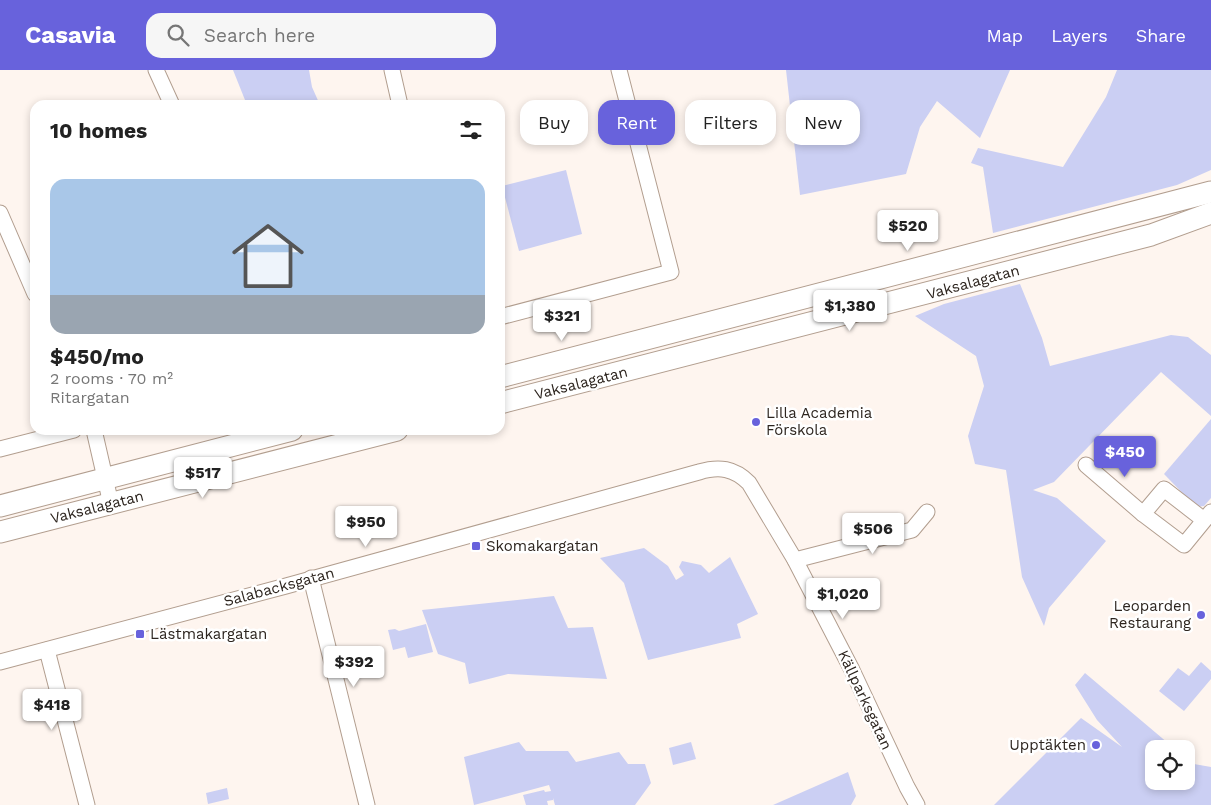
<!DOCTYPE html>
<html lang="en">
<head>
<meta charset="utf-8">
<style>
	:root { --surface:#fff; --page:#f6f6f6; --text:#222; --muted:#767676; --accent:#6862dc }
	body { margin:0; font-family:"Work Sans",sans-serif; background:var(--page); color:var(--text); height:100vh; display:flex; flex-direction:column; font-size:19px; white-space:nowrap }
	* { box-sizing:border-box; margin:0 }
	p { font-size:16px; color:var(--muted) }
	.icon { flex:none; width:28px; height:28px; fill:none; stroke:currentColor; stroke-width:2; stroke-linecap:round; stroke-linejoin:round }
	.map { position:relative; flex:1; overflow:hidden }
	.panel { position:absolute; left:30px; top:30px; width:475px; height:335px; display:flex; flex-direction:column; background:var(--surface); border-radius:15px; box-shadow:0 2px 8px #0003 }
	.panel>* { flex:none }
	.hud { position:absolute; left:520px; top:30px; width:475px; height:45px; display:flex; gap:10px }
	.tools { position:absolute; left:1145px; top:670px; display:grid; gap:10px }
	.tools a { display:grid; place-items:center; width:50px; height:50px; border-radius:10px; background:var(--surface); box-shadow:0 2px 8px #0003; font-size:25px }
	.price { position:absolute; translate:-50% -42px; padding:0 11px; border-radius:5px; background:#fff; color:#222; font-size:16px; line-height:32px; filter:drop-shadow(0 1px 2px #0008) }
	.price::after { content:''; position:absolute; left:50%; top:30px; width:15px; height:11px; margin-left:-8px; background:inherit; clip-path:polygon(0 0,100% 0,50% 100%) }
	.price.current { background:var(--accent); color:#fff }
	ul { padding:0; list-style:none }
	li { display:grid; align-content:center; gap:10px; height:265px; padding:0 20px }
	li span { display:grid; place-items:center; height:155px; border-radius:15px; color:#555 }
	li>.icon { margin-inline-start:auto }
	span .icon { width:90px; height:90px; fill:#fffc; stroke-width:1 }
	li b { font-size:21px }
	h2 { display:flex; justify-content:space-between; align-items:center; height:60px; padding:0 20px; font-size:21px }
	.tag { padding:0 18px; border-radius:15px; background:var(--surface); box-shadow:0 2px 8px #0003; font-size:18px; line-height:45px }
	.tag.current { background:var(--accent); color:#fff }
	header { display:flex; align-items:center; gap:30px; box-sizing:border-box; height:70px; padding:0 25px; background:var(--accent); color:#fff }
	header strong { font-size:24px }
	nav { display:flex; gap:28px; margin-inline-start:auto; font-size:18px }
	.search { width:350px; height:45px; background:var(--page); display:flex; align-items:center; gap:12px; box-sizing:border-box; padding:0 18px; border-radius:15px; color:var(--muted); font-size:19px }
	.map>svg:first-child { display:block }
	.green { fill:#cbcff3 }
	.lines { fill:none; stroke-linecap:round; stroke-linejoin:round }
	.minor-casing { stroke:#b29e8f; stroke-width:17 }
	.secondary-casing { stroke:#b29e8f; stroke-width:23 }
	.minor { stroke:#fff; stroke-width:15 }
	.secondary { stroke:#fff; stroke-width:21 }
	.poi-dot { fill:#6862dc; stroke:#fff; stroke-width:2 }
	.labels { text-anchor:middle; stroke-width:5; stroke-linejoin:round; paint-order:stroke }
	.street-label { font-size:15px; fill:#2d251f; stroke:#fff }
	.poi-label { font-size:15px; fill:#2d251f; stroke:#fff; text-anchor:start }
</style>
</head>
<body>
<header>
<strong>Casavia</strong>
<div class="search"><svg class="icon" aria-label="search" viewBox="0 0 24 24"><circle cx="10" cy="10" r="6"/><path d="M15 15l6 6"/></svg>Search here</div>
<nav><a>Map</a><a>Layers</a><a>Share</a></nav>
</header>
<div class="map">
<svg width="1211" height="735" viewBox="0 0 1211 735">
	<rect width="100%" height="100%" fill="#fef5ef"/>
	<!-- green -->
	<g class="green">
		<path d="M233,0H309L312,17L320,35H247Z"/>
		<path d="M786,0H1010L980,68L937,31L920,57L906,104L800,125Z"/>
		<path d="M1117,0H1211V100L1177,115L993,163L983,97L971,93L978,78L1063,97L1106,27Z"/>
		<path d="M566,100L582,164L519,181L502,116Z"/>
		<path d="M1020,214L1042,268L1050,296L1171,265L1188,267L1211,285V346L1161,302L1054,412L1033,420L1057,428L1106,471L1049,538L1044,556L1022,507L1006,400L975,394L968,366L984,316L976,286L915,246L944,234Z"/>
		<path d="M1211,349V428L1204,436L1196,437L1164,404Z"/>
		<path d="M644,478L668,496L676,510L684,505L679,497L682,491L701,495L709,503L730,487L758,544L737,554L741,568L648,590L624,513L600,488Z"/>
		<path d="M554,526L568,558L593,557L607,609L508,604L469,614L465,593L438,584L422,540Z"/>
		<path d="M426,554L433,582L408,588L405,577L393,580L388,560L395,559L399,561Z"/>
		<path d="M1201,592L1211,601V609L1184,641L1159,621L1178,598L1189,606Z"/>
		<path d="M1085,603L1175,679H1154V711H1186V688L1194,694L1211,697V735H994L1081,648L1122,677L1097,650L1075,615Z"/>
		<path d="M519,672L526,681H568L576,692L619,682L628,694H645L651,713L635,735H555L553,728V730L547,731L548,735H526L523,725L544,720L545,722L551,721L549,715L474,735L464,687Z"/>
		<path d="M691,672L696,689L673,695L669,678Z"/>
		<path d="M848,702L856,726L851,735H773Z"/>
		<path d="M227,718L229,729L208,734L206,723Z"/>
	</g>
	<g class="lines">
		<defs>
			<g id="minor">
				<path d="M156,0L172,35"/>
				<path d="M392,0L400,35"/>
				<path d="M0,143L35,224"/>
				<path d="M500,247L671,202L619,0"/>
				<path d="M94,360L111,434"/>
				<path d="M0,379L74,360"/>
				<path d="M1086,395L1143,444"/>
				<path d="M1204,450L1164,419L1143,444L1184,475L1211,442"/>
				<path d="M795,490L912,460L927,442"/>
				<path d="M311,508L367,735"/>
				<path d="M47,580L87,735"/>
				<path d="M0,592L286,516L699,402C719,396 734,398 749,413L795,490L852,600L907,717L917,735"/>
			</g>
			<g id="secondary">
				<path d="M500,307L1211,122"/>
				<path d="M500,333L1151,165L1211,143"/>
				<path d="M0,436L292,360"/>
				<path d="M0,462L397,360"/>
			</g>
		</defs>
		<!-- minor casing -->
		<use href="#minor" class="minor-casing"/>
		<!-- secondary casing -->
		<use href="#secondary" class="secondary-casing"/>
		<!-- minor -->
		<use href="#minor" class="minor"/>
		<!-- secondary -->
		<use href="#secondary" class="secondary"/>
	</g>
	<!-- markers -->
	<g class="poi-dot">
		<circle cx="756" cy="352" r="5"/>
		<rect x="471" y="471" width="10" height="10" rx="2.5"/>
		<circle cx="1201" cy="545" r="5"/>
		<rect x="135" y="559" width="10" height="10" rx="2.5"/>
		<circle cx="1096" cy="675" r="5"/>
	</g>
	<g class="labels">
		<!-- street labels -->
		<g class="street-label">
			<text transform="translate(973 212) rotate(-15)" y="5">Vaksalagatan</text>
			<text transform="translate(581 313) rotate(-14)" y="5">Vaksalagatan</text>
			<text transform="translate(97 437) rotate(-14)" y="5">Vaksalagatan</text>
			<text transform="translate(279 517) rotate(-15)" y="5">Salabacksgatan</text>
			<text transform="translate(865 630) rotate(65)" y="5">Källparksgatan</text>
		</g>
		<!-- poi labels -->
		<g class="poi-label">
			<text x="766" y="348">Lilla Academia<tspan x="766" dy="17">Förskola</tspan></text>
			<text x="486" y="481">Skomakargatan</text>
			<text x="1191" y="541" text-anchor="end">Leoparden<tspan x="1191" dy="17">Restaurang</tspan></text>
			<text x="150" y="569">Lästmakargatan</text>
			<text x="1086" y="680" text-anchor="end">Upptäkten</text>
		</g>
	</g>
</svg>
<div class="tools">
<a><svg class="icon" aria-label="locate" viewBox="0 0 24 24"><circle cx="12" cy="12" r="6"/><path d="M12 2v4M12 18v4M2 12h4M18 12h4"/></svg></a>
</div>
<b class="price" style="left:908px;top:182px">$520</b>
<b class="price" style="left:850px;top:262px">$1,380</b>
<b class="price" style="left:562px;top:272px">$321</b>
<b class="price current" style="left:1125px;top:408px">$450</b>
<b class="price" style="left:203px;top:429px">$517</b>
<b class="price" style="left:366px;top:478px">$950</b>
<b class="price" style="left:873px;top:485px">$506</b>
<b class="price" style="left:843px;top:550px">$1,020</b>
<b class="price" style="left:354px;top:618px">$392</b>
<b class="price" style="left:52px;top:661px">$418</b>
<div class="hud">
<a class="tag">Buy</a>
<a class="tag current">Rent</a>
<a class="tag">Filters</a>
<a class="tag">New</a>
</div>
<section class="panel">
<h2>10 homes<svg class="icon" aria-label="filters" viewBox="0 0 24 24"><path d="M4 7h16M4 17h16"/><circle cx="9" cy="7" r="2"/><circle cx="15" cy="17" r="2"/></svg></h2>
<ul>
<li><span style="background:linear-gradient(#a9c7e8 75%,#9aa5b1 0)"><svg class="icon" aria-label="home" viewBox="0 0 24 24"><path d="M3 11l9-7 9 7M6 9v11h12V9"/></svg></span><div><b>$450/mo</b><p>2 rooms · 70 m²</p><p>Ritargatan</p></div></li>
</ul>
</section>
</div>
</body>
</html>
